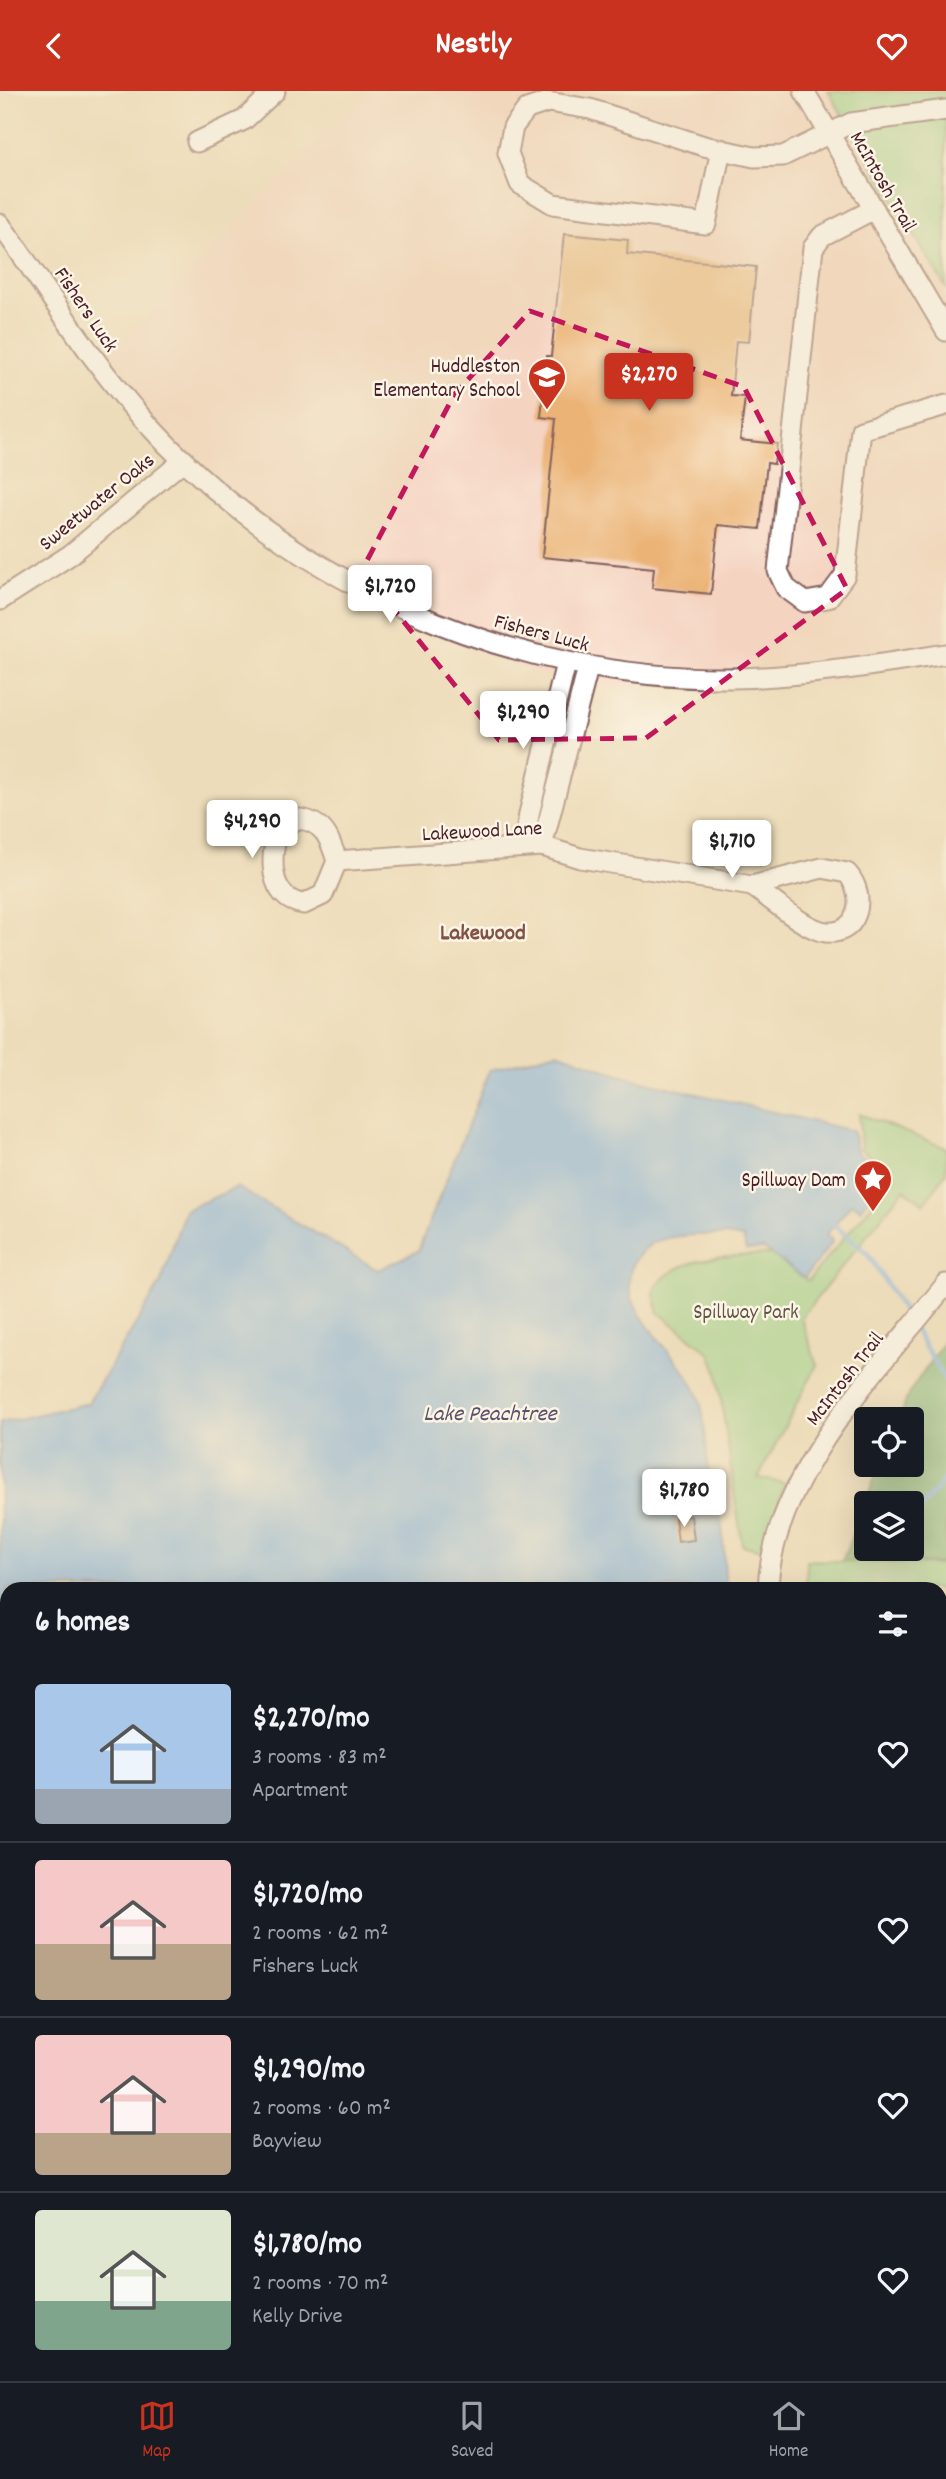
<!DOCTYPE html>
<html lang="en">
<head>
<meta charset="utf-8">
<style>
	:root { --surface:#171b24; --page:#242831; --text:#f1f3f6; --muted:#9ea1a6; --line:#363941; --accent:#c8321e }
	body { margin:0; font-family:Dekko,sans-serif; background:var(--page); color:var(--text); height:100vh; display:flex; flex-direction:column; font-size:26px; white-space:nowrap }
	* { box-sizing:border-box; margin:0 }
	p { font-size:23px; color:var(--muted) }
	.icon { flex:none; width:38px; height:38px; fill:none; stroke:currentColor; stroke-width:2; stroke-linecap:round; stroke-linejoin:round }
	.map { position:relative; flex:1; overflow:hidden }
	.drawer { position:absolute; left:0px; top:1491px; width:947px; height:800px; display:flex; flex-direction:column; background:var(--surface); border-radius:21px 21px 0 0; box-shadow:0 7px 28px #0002 }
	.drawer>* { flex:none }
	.tools { position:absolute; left:854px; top:1316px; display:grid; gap:14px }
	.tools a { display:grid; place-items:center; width:70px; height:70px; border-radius:7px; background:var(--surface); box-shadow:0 7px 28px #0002; font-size:35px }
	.price { position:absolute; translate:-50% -60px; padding:0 16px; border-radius:7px; background:#fff; color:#222; font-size:23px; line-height:46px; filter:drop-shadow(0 2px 4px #0008) }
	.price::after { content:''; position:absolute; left:50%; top:42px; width:21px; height:16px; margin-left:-10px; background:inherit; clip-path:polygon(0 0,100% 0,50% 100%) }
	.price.selected { background:var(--accent); color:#fff }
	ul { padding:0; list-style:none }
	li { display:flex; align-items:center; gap:21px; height:175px; padding:0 35px }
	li+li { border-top:2px solid var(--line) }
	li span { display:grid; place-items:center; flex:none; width:196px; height:140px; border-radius:7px; color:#555 }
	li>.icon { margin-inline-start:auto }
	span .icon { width:84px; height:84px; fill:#fffc; stroke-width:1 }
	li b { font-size:30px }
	h2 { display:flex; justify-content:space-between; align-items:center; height:84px; padding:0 35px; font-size:30px }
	header { display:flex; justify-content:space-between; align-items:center; height:91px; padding:0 35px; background:var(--accent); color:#fff; font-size:32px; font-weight:700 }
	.dock { display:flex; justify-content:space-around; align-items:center; height:98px; border-top:2px solid var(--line); background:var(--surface); font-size:19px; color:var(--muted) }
	.dock a { display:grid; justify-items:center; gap:4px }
	.dock .selected { color:var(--accent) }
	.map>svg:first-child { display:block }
	.built { fill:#f5d3c1 }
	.green { fill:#92d289; stroke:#6e785a; stroke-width:2 }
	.forest { fill:#75b475; stroke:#606a50; stroke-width:2; fill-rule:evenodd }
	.water { fill:#78b0e8; stroke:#61688a; stroke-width:2 }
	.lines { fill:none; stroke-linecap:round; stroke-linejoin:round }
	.stream { stroke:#78b0e8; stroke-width:5 }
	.building { fill:#ebb376 }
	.minor-casing { stroke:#83615d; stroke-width:23 }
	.minor { stroke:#fff; stroke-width:19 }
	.marked { fill:none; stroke:#c2185b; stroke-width:5; stroke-dasharray:14 9; stroke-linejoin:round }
	.labels { text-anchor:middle; stroke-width:5; stroke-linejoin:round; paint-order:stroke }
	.street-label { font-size:21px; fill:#4a1f2b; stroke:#fcf5e5 }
	.poi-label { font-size:21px; fill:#4a1f2b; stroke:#fcf5e5; text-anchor:end }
	.park-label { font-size:21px; fill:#605547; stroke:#fcf5e5 }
	.neighbourhood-label { font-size:23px; font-weight:bold; fill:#825345; stroke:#fcf5e5 }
	.water-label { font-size:23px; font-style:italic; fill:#5a526d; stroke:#fcf5e5 }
</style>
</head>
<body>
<header><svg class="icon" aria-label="back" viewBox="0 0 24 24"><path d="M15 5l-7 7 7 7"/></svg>Nestly<svg class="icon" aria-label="heart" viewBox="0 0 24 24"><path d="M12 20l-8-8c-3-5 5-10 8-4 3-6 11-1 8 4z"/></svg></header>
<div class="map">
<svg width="946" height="2290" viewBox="0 0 946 2290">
	<rect width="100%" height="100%" fill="#fcf5e5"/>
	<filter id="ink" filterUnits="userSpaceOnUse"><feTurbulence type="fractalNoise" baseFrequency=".0143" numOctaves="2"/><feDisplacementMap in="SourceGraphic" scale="14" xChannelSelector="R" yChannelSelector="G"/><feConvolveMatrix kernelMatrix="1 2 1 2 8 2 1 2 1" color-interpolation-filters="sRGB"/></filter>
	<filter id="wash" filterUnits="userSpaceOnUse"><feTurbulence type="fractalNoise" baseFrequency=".00686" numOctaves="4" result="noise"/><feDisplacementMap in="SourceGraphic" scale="28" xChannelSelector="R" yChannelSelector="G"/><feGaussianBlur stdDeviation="1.57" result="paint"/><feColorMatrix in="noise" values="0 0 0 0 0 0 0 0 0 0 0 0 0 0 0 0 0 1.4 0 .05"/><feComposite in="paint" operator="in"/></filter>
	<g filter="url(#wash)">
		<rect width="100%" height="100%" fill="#eddcb9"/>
		<!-- built -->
		<path class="built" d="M367,0H828L946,197V562L845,593L577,596L339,511L186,378L110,262Z"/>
		<!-- green -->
		<g class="green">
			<path d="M828,0H946V197Z"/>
			<path d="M859,1023L946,1057V1082L924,1113L904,1098L801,1227L817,1274L758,1387L785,1392L765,1460L742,1454L717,1280L710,1262L659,1222L653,1201C673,1162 735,1166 772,1163L808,1190L896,1085L861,1058Z"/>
			<path d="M807,1469L946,1474V1813L940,1814V1498H806Z"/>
		</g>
		<!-- forest -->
		<path class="forest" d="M946,1247V1473L842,1470L880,1374H912V1328H899L909,1302ZM866,1412H912V1458H866Z"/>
		<!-- water -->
		<path class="water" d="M557,961L622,985L853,1040L857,1061L887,1085L860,1118L852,1112L826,1144L833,1150L804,1187L764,1158L746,1159L743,1147C722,1142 663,1141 646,1157C591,1207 686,1261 700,1309C707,1335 705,1362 710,1388C713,1403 720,1419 722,1434C724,1455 724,1477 726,1498H7V1646L0,1649V1332L88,1312L161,1191L185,1119L237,1096L378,1179L418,1160L490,979Z"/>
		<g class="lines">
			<!-- stream -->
			<g class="stream">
				<path d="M834,1134L868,1163L946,1290"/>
				<path d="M917,1423L946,1386"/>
			</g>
		</g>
		<g id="blocks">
			<!-- building -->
			<g class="building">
				<path d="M564,143L628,149L627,163L756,176L749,251L736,250L731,305L745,306L740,349L777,353L774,373L767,372L760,438L718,434L711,503L652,497L654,477L542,466L556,328L541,326L547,265H551Z"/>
				<path d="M691,1425L694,1449L678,1451L675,1427Z"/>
			</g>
		</g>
	</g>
	<g filter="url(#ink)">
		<use href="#blocks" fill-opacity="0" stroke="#83615d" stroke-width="2"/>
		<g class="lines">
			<defs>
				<g id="minor">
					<path d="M804,0L946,240"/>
					<path d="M197,51L244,29L275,0"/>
					<path d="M721,58L706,133L553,113L520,93L508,62L513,36L527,18L548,11L590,18L704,55L754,66L783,65L851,32L946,19"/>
					<path d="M874,118L822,145L813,157L778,480L786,497L805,511L828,507L845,484L861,339L946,314"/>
					<path d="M0,133C47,198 89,268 143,328C291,494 512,590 733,587C805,586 876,574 946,563"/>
					<path d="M0,509L70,464L184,369"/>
					<path d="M300,728C325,732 330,748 337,770L323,804L304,813C268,809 269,764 279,738Z"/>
					<path d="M542,755L588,577"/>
					<path d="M524,756L529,723L566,572"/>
					<path d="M337,770L542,755L580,767L752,795"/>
					<path d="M822,777L847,782C869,806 857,849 821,840C800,834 770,807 752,795Z"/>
					<path d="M768,1498C772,1385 879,1278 946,1193"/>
					<path d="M0,1940L7,1939"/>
					<path d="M940,1962L946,1961"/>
					<path d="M372,2284L378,2290"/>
					<path d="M876,2284L877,2290"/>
					<path d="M701,2290L737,2284"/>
				</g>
			</defs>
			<!-- minor casing -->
			<use href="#minor" class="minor-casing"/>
			<!-- minor -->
			<use href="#minor" class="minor"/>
		</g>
	</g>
	<!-- marked area -->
	<path d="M0 0H946V2290H0ZM530,220L744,296L847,498L646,647L499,649L362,479L454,304Z" fill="#eddcb9" fill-opacity=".55" fill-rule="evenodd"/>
	<path class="marked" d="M530,220L744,296L847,498L646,647L499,649L362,479L454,304Z"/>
	<!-- icons -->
	<defs>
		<symbol id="school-pin" viewBox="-11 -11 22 30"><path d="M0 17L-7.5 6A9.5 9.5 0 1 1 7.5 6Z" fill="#c8321e" stroke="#fcf5e5"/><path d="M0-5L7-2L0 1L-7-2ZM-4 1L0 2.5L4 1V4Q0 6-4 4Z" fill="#fff"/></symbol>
		<symbol id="sight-pin" viewBox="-11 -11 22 30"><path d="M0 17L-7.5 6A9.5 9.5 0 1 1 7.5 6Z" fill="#c8321e" stroke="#fcf5e5"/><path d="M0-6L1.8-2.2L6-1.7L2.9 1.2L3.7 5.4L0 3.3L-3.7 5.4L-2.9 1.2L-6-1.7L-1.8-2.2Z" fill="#fff"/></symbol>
	</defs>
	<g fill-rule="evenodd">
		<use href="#school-pin" x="525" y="264" width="44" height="60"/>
		<use href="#sight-pin" x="851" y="1066" width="44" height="60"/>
	</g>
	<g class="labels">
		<!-- street labels -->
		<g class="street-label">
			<text transform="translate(884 90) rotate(60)" y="7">McIntosh Trail</text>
			<text transform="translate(87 218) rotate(56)" y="7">Fishers Luck</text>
			<text transform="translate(96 410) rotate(-39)" y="7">Sweetwater Oaks</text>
			<text transform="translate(542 541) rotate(15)" y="7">Fishers Luck</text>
			<text transform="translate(482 739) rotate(-3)" y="7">Lakewood Lane</text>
			<text transform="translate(844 1287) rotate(-52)" y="7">McIntosh Trail</text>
		</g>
		<!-- poi labels -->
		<g class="poi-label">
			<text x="520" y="281">Huddleston<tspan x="520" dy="24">Elementary School</tspan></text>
			<text x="846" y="1095">Spillway Dam</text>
		</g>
		<!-- park labels -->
		<g class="park-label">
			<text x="746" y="1227">Spillway Park</text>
		</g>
		<!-- neighbourhood labels -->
		<g class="neighbourhood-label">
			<text x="483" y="848">Lakewood</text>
		</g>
		<!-- water labels -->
		<g class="water-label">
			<text x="490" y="1329">Lake Peachtree</text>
		</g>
	</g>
</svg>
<div class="tools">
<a><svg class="icon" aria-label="locate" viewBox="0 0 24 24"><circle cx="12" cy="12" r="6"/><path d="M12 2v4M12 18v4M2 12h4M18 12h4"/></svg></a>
<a><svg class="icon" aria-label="layers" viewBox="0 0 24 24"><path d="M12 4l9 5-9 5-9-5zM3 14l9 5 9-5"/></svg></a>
</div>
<b class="price selected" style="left:649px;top:322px">$2,270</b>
<b class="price" style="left:390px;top:534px">$1,720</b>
<b class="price" style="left:523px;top:660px">$1,290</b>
<b class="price" style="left:252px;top:769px">$4,290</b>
<b class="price" style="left:732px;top:789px">$1,710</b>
<b class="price" style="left:684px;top:1438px">$1,780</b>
<section class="drawer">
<h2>6 homes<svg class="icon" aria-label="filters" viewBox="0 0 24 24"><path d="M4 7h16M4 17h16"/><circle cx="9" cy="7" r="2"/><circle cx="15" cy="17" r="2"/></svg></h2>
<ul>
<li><span style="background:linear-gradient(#a9c7e8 75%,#9aa5b1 0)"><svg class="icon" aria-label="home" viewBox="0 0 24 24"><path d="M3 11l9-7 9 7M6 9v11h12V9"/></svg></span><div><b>$2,270/mo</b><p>3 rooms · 83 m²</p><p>Apartment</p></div><svg class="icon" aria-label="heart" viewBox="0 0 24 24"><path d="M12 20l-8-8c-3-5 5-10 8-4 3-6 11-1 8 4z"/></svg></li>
<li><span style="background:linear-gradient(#f6c9c9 60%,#b9a48a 0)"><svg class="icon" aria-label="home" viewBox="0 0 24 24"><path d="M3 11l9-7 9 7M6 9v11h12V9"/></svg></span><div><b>$1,720/mo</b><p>2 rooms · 62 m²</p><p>Fishers Luck</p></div><svg class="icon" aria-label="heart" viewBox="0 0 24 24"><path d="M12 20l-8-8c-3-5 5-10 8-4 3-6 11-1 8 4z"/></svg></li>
<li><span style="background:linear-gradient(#f6c9c9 70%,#b9a48a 0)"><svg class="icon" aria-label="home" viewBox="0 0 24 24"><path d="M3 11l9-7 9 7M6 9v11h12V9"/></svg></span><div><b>$1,290/mo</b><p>2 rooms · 60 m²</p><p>Bayview</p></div><svg class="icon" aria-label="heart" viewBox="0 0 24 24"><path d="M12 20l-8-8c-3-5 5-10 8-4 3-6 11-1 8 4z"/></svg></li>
<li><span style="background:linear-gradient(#dfe7d0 65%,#7fa58c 0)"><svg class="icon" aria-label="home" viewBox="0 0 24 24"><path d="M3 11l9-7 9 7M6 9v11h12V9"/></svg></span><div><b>$1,780/mo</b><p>2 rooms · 70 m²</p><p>Kelly Drive</p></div><svg class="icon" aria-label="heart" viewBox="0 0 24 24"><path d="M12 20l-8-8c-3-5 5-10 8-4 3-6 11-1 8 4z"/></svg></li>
</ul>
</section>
</div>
<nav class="dock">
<a class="selected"><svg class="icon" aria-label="map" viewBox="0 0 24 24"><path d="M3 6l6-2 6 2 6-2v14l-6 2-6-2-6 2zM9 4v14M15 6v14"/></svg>Map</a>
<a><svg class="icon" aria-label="saved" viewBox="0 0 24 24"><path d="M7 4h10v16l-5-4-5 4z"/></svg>Saved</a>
<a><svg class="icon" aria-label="home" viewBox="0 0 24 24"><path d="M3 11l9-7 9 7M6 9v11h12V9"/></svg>Home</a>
</nav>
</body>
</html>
